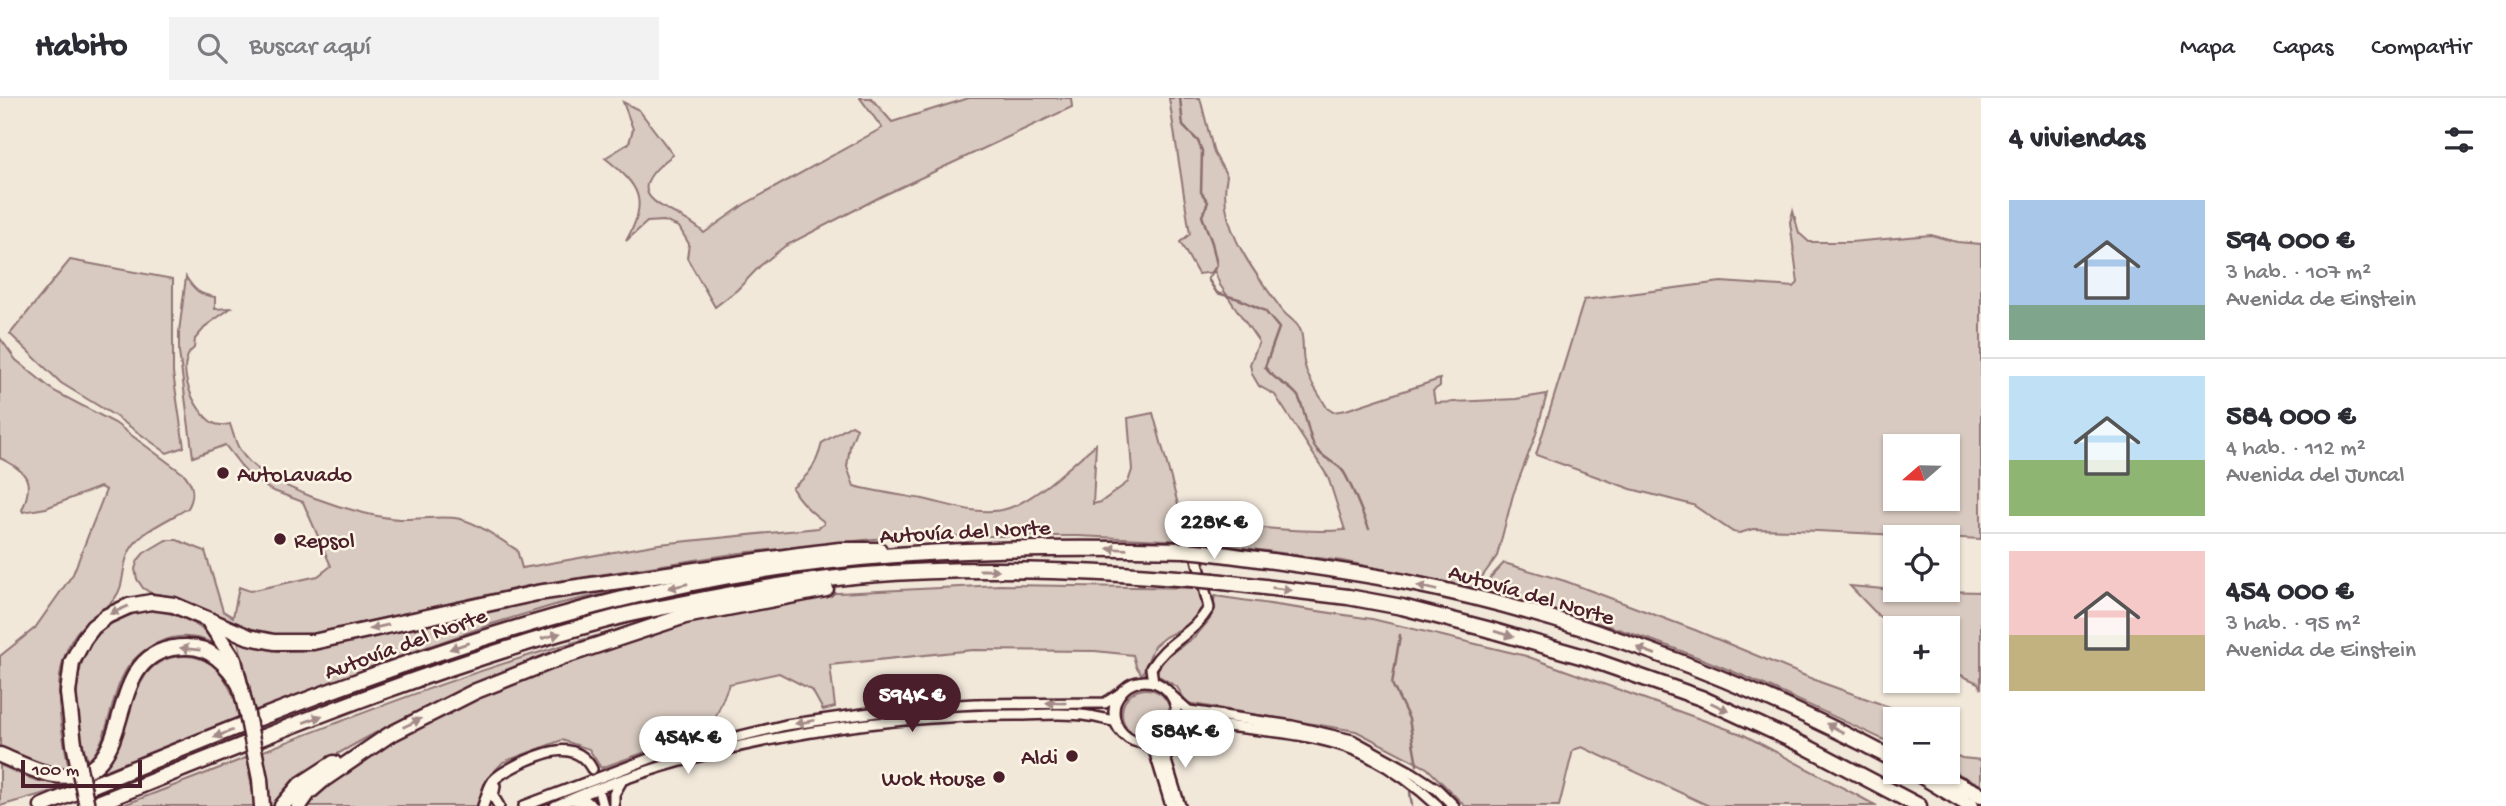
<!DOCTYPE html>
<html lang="es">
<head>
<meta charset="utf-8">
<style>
	:root { --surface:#fff; --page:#f2f2f3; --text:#2b2b33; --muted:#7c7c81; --line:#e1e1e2; --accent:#4a1f2b }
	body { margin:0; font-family:"Gochi Hand",sans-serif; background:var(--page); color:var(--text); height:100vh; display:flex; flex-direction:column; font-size:26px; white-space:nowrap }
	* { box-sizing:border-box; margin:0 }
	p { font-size:23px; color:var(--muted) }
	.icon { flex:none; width:38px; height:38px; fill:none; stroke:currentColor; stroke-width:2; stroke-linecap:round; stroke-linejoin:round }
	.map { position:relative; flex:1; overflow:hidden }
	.sheet { display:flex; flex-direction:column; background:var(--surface); width:525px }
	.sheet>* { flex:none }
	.needle { width:46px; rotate:250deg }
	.fabs { position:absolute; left:1883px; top:336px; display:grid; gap:14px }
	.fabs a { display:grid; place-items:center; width:77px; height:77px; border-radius:0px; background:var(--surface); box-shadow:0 2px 5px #0004; font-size:35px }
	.scale { position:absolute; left:21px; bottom:18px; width:121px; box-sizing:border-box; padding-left:7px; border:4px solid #4a1f2b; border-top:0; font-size:19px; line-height:24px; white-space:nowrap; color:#4a1f2b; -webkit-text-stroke:5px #fcf5e5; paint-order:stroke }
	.price { position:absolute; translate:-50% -60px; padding:0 16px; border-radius:24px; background:#fff; color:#222; font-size:23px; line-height:46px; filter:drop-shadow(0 2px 4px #0008) }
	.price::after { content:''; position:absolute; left:50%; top:42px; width:21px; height:16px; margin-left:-10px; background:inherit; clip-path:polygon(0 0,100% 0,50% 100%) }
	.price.on { background:var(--accent); color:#fff }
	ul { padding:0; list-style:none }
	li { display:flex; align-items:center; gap:21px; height:175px; padding:0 28px }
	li+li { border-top:2px solid var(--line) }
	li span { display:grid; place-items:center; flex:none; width:196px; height:140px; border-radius:0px; color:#555 }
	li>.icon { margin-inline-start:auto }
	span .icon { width:84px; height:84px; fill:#fffc; stroke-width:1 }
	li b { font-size:30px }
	h2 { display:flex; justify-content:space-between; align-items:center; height:84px; padding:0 28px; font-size:30px }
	header { display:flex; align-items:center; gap:42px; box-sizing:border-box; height:98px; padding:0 35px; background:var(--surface); border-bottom:2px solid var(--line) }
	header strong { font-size:33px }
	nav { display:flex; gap:38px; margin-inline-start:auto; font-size:24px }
	.search { width:490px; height:63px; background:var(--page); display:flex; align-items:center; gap:18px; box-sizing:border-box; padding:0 24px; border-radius:0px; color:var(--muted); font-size:26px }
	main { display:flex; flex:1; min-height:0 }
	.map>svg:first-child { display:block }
	.green { fill:#d8cac0; stroke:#917476; stroke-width:2; fill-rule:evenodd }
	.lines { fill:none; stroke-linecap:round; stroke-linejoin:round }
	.stream { stroke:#8b6d6f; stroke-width:2.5 }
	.minor-casing { stroke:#4a1f2b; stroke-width:14 }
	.highway-casing { stroke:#4a1f2b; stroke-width:19 }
	.minor { stroke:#fcf5e5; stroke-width:9 }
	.highway { stroke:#fcf5e5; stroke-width:14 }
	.highway-bridge-casing { stroke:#4a1f2b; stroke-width:19; stroke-linecap:butt }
	.highway-bridge { stroke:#fcf5e5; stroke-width:14 }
	.oneway { fill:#a38a88 }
	.poi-dot { fill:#4a1f2b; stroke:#fcf5e5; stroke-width:2.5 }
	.labels { text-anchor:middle; stroke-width:5; stroke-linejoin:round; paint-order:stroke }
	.poi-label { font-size:23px; fill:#4a1f2b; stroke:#fcf5e5; text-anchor:start }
	.street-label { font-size:23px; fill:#4a1f2b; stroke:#fcf5e5 }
</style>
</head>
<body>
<header>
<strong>Habito</strong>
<div class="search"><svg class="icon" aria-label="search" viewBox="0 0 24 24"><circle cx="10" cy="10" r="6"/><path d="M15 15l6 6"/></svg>Buscar aquí</div>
<nav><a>Mapa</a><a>Capas</a><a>Compartir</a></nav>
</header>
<main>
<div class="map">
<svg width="1981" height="708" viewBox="0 0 1981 708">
	<rect width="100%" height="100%" fill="#f1e8da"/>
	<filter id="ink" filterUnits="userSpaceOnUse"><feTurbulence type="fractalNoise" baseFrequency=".0143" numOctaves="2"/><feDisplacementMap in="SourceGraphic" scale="14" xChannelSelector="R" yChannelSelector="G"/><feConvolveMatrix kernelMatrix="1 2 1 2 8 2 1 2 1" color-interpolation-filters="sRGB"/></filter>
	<g filter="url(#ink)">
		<!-- green -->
		<g class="green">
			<path d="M860,0H871L892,24L969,0H1071L1072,9L882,98L785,148L760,168L737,192L715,209L687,160L689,146L679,129L664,123L647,124L626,143C649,102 640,88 605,60L629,45L633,31L623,4L639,12L673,57C608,104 680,109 704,135L745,106L882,30Z"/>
			<path d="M1169,0H1200L1214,55L1227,78C1216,128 1254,173 1282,212C1287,219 1296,223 1300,231C1305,241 1301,257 1305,268C1308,283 1320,297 1327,310L1333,314L1346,312L1440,281V288L1433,293L1435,305L1516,301L1547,296L1536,336L1513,397L1497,458L1474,490L1342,463L1197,444L1189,414C1200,414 1205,421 1214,423C1248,430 1312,435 1345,432L1328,379L1275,297L1259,288L1252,276L1250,266L1259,244L1220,187L1215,174L1198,176L1180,144L1190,136Z"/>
			<path d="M1793,113L1799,135L1809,144H1851L1931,137L1957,144L1981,146V441L1797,432L1753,431L1740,435L1733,434L1693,407L1631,391L1536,357L1584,202L1721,184L1794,189L1798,185L1790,124ZM1895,348H1948V401H1895Z"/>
			<path d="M70,162L173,181V275L184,349L167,355L115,318L61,285L10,236Z"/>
			<path d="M186,179C194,192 200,197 215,199V211L231,210L207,227L195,241L194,250C173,266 194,314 213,325C219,328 224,327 230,326C233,335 235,344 240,352C260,388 361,419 400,421C419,422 442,417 460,421C480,426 499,441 517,452L522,470L659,446L818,430L824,426L823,423C811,414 799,404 792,390C810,377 817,365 822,345L852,327L857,330L850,348L847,369L854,388C877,394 900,397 923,401C951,407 981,419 1009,410C1037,400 1073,366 1096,346L1093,406L1101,404L1128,384L1132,372L1128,320L1153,315L1188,443L1077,438H903L740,455L527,488L298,539L271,537L233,525L179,500L151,495L143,490L137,481L135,471L138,462L144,455L166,442H177L205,453L223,513L233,519L239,489L250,493L318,478L331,468L303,404L271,392L249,378L225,347L193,359L179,254V234Z"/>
			<path d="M0,240L16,262L54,293L115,325L185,377C194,388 195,398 188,410C168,423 135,434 127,459C122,472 124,489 115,500C104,515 84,521 73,540C49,580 61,628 69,671L59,672L0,649V558L35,530L73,476L106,392L100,389L46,410L23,414L22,412C34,384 29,374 0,360Z"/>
			<path d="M1504,465L1565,483L1695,532L1820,584L1895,611L1888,615L1887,621L1895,626V647C1801,603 1705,557 1605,527C1565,515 1523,504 1482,494L1485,485Z"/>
			<path d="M1000,487L1199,490L1202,510L1192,525L1165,539L1154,548L1142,577L1136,568L1133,557L1095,553L973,552L830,567L835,609L823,612L812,592L779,575L729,586L715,621L704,633L601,670L589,651L562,642L503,664L485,683L478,708H306L334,681L399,637L503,588L659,529L818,496Z"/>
			<path d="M1850,488L1895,492L1981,494V591L1978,585L1948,571V530H1895V535Z"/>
			<path d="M610,489L612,494L558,506L492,526L385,564L63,690L0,708V667C43,687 52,693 94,667C105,660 114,655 120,642C129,620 131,598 145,578C159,557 190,552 211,566C223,575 229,588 235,601L251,596L238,543L278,553L309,552L390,533Z"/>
			<path d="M1215,498L1372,521L1526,558L1744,637L1877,708H1709L1582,649L1573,652L1559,708H1465L1427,670L1356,633L1187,605L1177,589L1156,576L1162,562L1195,539L1210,521Z"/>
			<path d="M156,512C180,517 196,524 214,541L212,545C194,537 178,536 160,544C102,568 121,628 88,664C67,597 69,520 156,512Z"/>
			<path d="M611,534C502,574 395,617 297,681L285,693L276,708H269L265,671L249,675L256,708H121C283,647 443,578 611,534Z"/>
			<circle cx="1146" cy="615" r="24"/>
			<path d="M1948,654L1962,660L1981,662V687L1948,671Z"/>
		</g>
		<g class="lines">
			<!-- stream -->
			<g class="stream">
				<path d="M1180,0L1183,28L1198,43L1202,53L1201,94L1208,104L1202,118L1212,145L1217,167L1208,181L1217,195L1239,201L1265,213L1279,230L1265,269C1276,285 1286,284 1297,297C1303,303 1308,336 1314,348C1321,360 1334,363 1342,372C1349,379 1364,420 1369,431"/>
				<path d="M1400,537L1392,586L1409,621L1417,667"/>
				<path d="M1410,694L1412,708"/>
			</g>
			<defs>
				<g id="minor">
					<circle cx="1145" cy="614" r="31"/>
					<path d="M1153,584L1151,570C1168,542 1192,538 1209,510L1193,444"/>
					<path d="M1172,598L1189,613L1292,628L1352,642L1414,676L1437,691L1454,708"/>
					<path d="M1172,629L1189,624C1243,631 1319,633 1368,658C1393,671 1418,689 1438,708"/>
					<path d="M1166,637L1162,650L1180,708"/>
					<path d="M1144,646L1154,652L1171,708"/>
					<path d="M495,688L493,698L499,708"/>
					<path d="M600,697L603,708"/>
					<path d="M573,702L586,703L592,708"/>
					<path d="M483,708C486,700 488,690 493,683C500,675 511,670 521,665C545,654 576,641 592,671"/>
					<path d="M524,708L654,659L786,627L905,610L975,606L1105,605L1121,595"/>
					<path d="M555,708C693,647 865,617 1015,617C1039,617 1066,614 1089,618C1098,619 1106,622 1115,623"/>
					<path d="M614,708V696L621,684"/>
				</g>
				<g id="highway">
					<path d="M1206,454C1272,463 1339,471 1405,484C1575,518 1742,581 1895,662"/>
					<path d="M1214,483L1348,499L1402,509L1487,531L1584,559L1701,600L1803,647L1919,708"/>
					<path d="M210,525L234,562L246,612"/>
					<path d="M74,646L68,595L72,564L84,541L93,529L107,518L129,508L151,504L174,507L249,539L274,544H313L537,495L799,457L840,452H879"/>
					<path d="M0,657C29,669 61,689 92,670C133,643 109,547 188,549C213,549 230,570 241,589"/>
					<path d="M1915,674L1971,708"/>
					<path d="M1933,674L1981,697"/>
					<path d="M260,681L262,708"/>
					<path d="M42,708C254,621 468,531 693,485C855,451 1021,448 1185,452"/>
					<path d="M90,708C263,639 437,566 618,519C640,513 663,510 685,505C745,493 806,482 866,477C975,468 1084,472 1192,481"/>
					<path d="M282,708L300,687L334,665"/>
					<path d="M299,708L308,695L323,682L389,637L476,593L565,558L685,518L826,491"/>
				</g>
			</defs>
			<!-- minor casing -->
			<use href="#minor" class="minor-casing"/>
			<!-- highway casing -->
			<use href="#highway" class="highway-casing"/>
			<!-- minor -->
			<use href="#minor" class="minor"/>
			<!-- highway -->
			<use href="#highway" class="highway"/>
			<defs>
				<g id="highway-bridge">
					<path d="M1185,452L1206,454"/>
					<path d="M1192,481L1214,483"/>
					<path d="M246,612L260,681"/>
					<path d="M74,646L87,708"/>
				</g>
			</defs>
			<!-- highway-bridge casing -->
			<use href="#highway-bridge" class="highway-bridge-casing"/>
			<!-- highway-bridge -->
			<use href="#highway-bridge" class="highway-bridge"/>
		</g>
		<!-- one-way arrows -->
		<defs><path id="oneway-solid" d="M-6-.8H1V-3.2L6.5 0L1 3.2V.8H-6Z" transform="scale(1.75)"/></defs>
		<g class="oneway">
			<use href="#oneway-solid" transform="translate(1117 451) rotate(-178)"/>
			<use href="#oneway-solid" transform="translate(989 472)"/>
			<use href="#oneway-solid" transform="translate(678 488) rotate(167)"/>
			<use href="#oneway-solid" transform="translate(1427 490) rotate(-167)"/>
			<use href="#oneway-solid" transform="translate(1282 491) rotate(7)"/>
			<use href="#oneway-solid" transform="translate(119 512) rotate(157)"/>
			<use href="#oneway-solid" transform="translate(379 529) rotate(167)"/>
			<use href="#oneway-solid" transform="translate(1504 536) rotate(16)"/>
			<use href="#oneway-solid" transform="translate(551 538) rotate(-16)"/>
			<use href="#oneway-solid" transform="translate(459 548) rotate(161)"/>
			<use href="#oneway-solid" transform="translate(190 551) rotate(-174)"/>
			<use href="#oneway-solid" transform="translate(1646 553) rotate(-160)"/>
			<use href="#oneway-solid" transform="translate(1056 605) rotate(-179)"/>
			<use href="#oneway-solid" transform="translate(1720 609) rotate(25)"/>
			<use href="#oneway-solid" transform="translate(313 621) rotate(-21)"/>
			<use href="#oneway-solid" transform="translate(805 624) rotate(170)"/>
			<use href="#oneway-solid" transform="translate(412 625) rotate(-26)"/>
			<use href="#oneway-solid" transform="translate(1835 630) rotate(-152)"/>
			<use href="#oneway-solid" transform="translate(223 636) rotate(159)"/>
		</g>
	</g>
	<!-- markers -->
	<g class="poi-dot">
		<circle cx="223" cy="375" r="7"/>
		<circle cx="280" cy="441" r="7"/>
		<circle cx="1072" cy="658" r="7"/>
		<circle cx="999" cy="679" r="7"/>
	</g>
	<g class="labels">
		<!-- poi labels -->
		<g class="poi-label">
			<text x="237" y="383">AutoLavado</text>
			<text x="294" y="449">Repsol</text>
			<text x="1058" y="666" text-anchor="end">Aldi</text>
			<text x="985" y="687" text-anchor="end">Wok House</text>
		</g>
		<!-- street labels -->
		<g class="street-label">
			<text transform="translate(965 432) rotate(-3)" y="8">Autovía del Norte</text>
			<text transform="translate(1532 495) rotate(16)" y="8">Autovía del Norte</text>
			<text transform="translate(405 544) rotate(-20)" y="8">Autovía del Norte</text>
		</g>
	</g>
</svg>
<div class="fabs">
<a><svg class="needle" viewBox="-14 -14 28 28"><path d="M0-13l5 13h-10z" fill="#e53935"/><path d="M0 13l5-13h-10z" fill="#7c7c81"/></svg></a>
<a><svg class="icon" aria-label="locate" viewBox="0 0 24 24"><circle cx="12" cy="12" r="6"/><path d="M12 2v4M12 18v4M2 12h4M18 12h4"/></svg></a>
<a>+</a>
<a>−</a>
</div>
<div class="scale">100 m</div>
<b class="price" style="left:1214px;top:463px">228K €</b>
<b class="price on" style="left:912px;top:636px">594K €</b>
<b class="price" style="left:1185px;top:672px">584K €</b>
<b class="price" style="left:688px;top:678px">454K €</b>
</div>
<section class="sheet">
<h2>4 viviendas<svg class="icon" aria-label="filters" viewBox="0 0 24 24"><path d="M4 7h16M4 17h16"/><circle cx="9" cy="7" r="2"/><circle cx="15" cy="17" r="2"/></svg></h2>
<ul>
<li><span style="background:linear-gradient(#a9c7e8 75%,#7fa58c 0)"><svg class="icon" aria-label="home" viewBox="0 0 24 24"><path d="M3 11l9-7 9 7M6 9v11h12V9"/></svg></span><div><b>594 000 €</b><p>3 hab. · 107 m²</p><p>Avenida de Einstein</p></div></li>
<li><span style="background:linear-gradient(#bfe0f5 60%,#8fb573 0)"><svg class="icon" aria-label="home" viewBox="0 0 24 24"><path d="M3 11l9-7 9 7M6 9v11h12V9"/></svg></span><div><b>584 000 €</b><p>4 hab. · 112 m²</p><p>Avenida del Juncal</p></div></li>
<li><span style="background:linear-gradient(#f6c9c9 60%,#c2b280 0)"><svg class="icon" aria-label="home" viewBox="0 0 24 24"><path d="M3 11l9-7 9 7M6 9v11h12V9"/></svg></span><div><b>454 000 €</b><p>3 hab. · 95 m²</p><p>Avenida de Einstein</p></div></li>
</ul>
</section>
</main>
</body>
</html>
